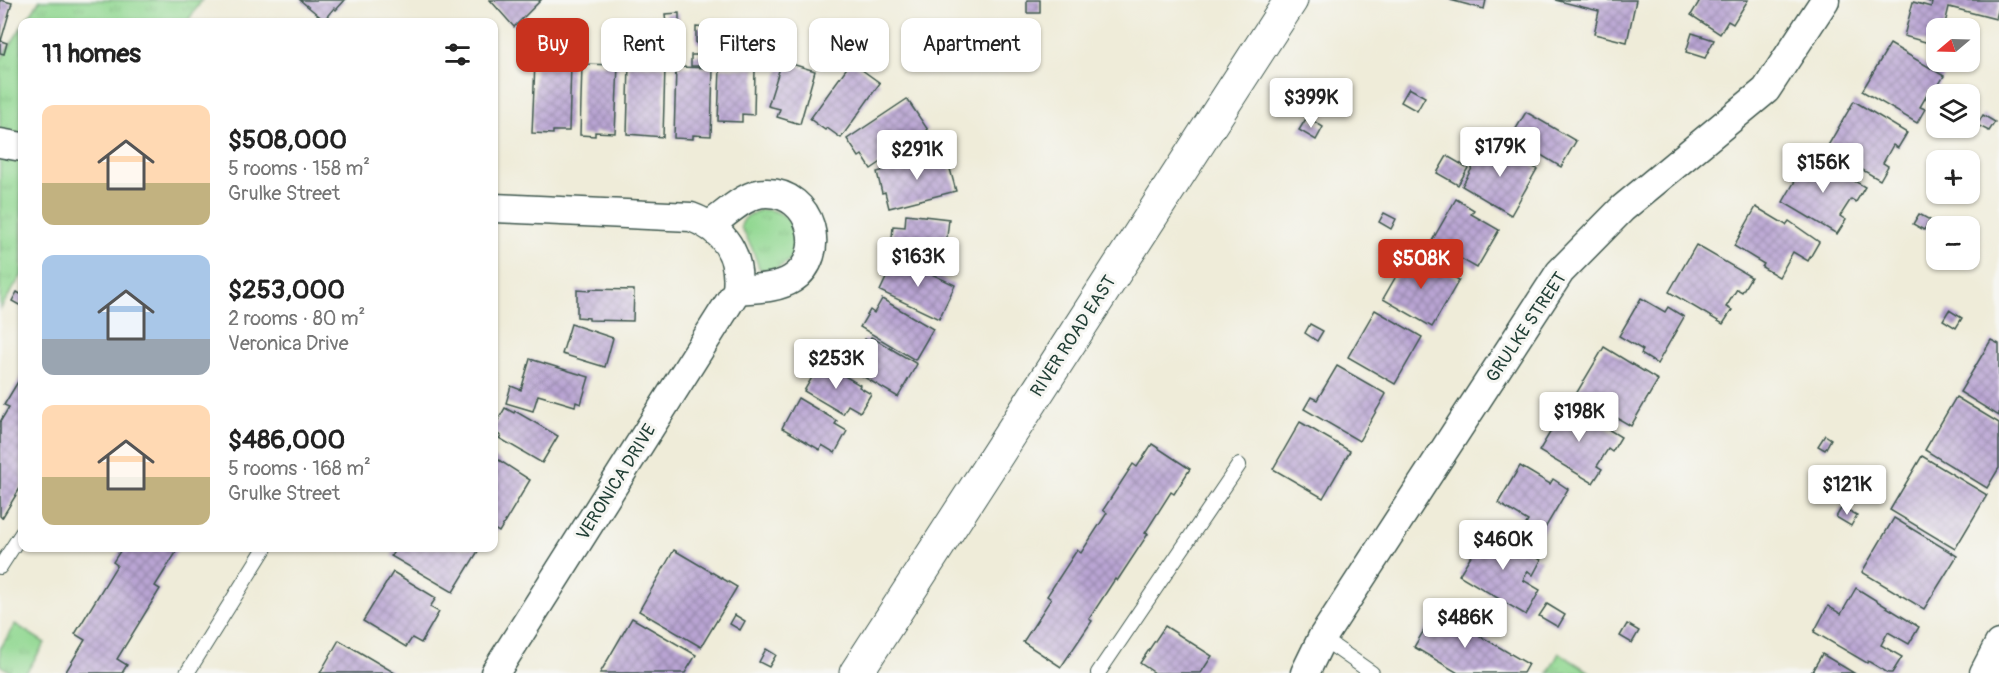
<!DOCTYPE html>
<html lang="en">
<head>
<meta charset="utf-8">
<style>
	:root { --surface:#fff; --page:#f6f6f6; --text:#222; --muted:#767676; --accent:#c8321e }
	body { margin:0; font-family:Pangolin,sans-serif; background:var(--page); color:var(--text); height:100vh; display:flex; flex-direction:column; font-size:22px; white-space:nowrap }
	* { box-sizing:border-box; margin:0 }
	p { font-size:20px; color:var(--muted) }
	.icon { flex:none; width:33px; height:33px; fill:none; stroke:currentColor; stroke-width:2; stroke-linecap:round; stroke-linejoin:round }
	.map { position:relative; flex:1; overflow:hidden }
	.details { position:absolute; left:18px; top:18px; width:480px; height:534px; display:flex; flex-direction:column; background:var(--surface); border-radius:12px; box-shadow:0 2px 4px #0004 }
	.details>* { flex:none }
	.banner { position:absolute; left:516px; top:18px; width:570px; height:54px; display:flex; gap:12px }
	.needle { width:39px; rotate:251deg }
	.fabs { position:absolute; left:1926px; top:18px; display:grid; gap:12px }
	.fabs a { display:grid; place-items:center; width:54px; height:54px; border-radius:12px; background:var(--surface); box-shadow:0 2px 4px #0004; font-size:30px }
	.price { position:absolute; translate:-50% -51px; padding:0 14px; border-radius:6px; background:#fff; color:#222; font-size:20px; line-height:39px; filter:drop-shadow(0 2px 3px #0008) }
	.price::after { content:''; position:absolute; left:50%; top:36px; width:18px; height:14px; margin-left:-9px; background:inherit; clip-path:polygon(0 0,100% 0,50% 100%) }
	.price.current { background:var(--accent); color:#fff }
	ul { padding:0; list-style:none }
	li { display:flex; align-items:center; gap:18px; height:150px; padding:0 24px }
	li span { display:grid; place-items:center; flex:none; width:168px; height:120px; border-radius:12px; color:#555 }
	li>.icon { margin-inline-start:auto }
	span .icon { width:72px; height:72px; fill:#fffc; stroke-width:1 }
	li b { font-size:26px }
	h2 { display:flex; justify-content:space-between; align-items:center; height:72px; padding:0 24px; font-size:26px }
	.pill { padding:0 21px; border-radius:12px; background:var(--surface); box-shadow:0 2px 4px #0004; font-size:21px; line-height:54px }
	.pill.current { background:var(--accent); color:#fff }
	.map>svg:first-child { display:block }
	.grass { fill:url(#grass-tufts); stroke:#588a63; stroke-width:1.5 }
	.building { fill:url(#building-cross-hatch) }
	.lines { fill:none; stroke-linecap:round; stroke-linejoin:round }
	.service-casing { stroke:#3e574d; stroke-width:16 }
	.minor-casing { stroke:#3e574d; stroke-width:31 }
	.tertiary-casing { stroke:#3e574d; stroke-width:35 }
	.service { stroke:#fff; stroke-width:14 }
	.minor { stroke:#fff; stroke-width:28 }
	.tertiary { stroke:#fff; stroke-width:33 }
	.labels { text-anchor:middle; stroke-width:6; stroke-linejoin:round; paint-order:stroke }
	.street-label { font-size:18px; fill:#1f3d34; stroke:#f6f6f2 }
</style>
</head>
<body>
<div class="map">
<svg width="1999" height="673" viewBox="0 0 1999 673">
	<defs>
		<pattern id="grass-tufts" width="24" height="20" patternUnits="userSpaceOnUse" patternTransform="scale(1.5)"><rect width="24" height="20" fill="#92d892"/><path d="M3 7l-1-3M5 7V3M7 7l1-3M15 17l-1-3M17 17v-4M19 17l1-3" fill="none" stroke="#7dba7e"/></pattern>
		<pattern id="building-cross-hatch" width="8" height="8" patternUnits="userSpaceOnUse" patternTransform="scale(1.5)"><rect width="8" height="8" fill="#b9a4d3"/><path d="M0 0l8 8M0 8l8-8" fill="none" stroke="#9687ac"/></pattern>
	</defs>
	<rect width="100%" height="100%" fill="#f6f6f2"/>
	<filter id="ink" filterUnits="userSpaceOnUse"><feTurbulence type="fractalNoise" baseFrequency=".0167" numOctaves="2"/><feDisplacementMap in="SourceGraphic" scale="12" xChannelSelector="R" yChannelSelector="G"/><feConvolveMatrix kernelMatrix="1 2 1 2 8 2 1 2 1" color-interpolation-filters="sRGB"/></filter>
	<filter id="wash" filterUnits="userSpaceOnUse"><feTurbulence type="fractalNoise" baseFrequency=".008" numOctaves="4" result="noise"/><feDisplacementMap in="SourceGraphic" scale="24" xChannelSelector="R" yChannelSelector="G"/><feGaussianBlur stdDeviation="1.35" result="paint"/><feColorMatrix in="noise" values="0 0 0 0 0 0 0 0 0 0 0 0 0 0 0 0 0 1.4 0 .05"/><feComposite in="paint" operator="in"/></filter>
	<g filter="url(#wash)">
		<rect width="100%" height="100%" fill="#efecd9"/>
		<!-- grass -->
		<g class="grass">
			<path d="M40,0H202L187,22H25Z"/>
			<path d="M22,26V275L0,309V61Z"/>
			<path d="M761,210C798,207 811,255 777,268C770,271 765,271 759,268L752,248L741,227C742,217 752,213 761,210Z"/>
			<path d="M15,624L45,643L26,673H12L0,665V649Z"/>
			<path d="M1559,653L1591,673H1548Z"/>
		</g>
		<g id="blocks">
			<!-- building -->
			<g class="building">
				<path d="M0,0L12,3L1,41L7,43L4,54L0,53Z"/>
				<path d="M300,0H345L336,10L334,8L324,20Z"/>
				<path d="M490,0H541L514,27Z"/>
				<rect x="1027" y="0" width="13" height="13"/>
				<path d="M1450,0H1486L1484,9Z"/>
				<path d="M1555,0H1636L1627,42L1594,34L1599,11Z"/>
				<path d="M1696,0H1748L1733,24L1728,21L1720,34L1691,15L1699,2Z"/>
				<path d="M1925,0H1999V7L1996,19L1949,7L1944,28H1936V45L1904,36L1913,2L1931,7L1932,3Z"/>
				<path d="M679,13V23L666,24L665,14Z"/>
				<path d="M696,27L707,28L706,43H696Z"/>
				<path d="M1692,33L1714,40L1705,58L1686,52Z"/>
				<path d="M609,44L622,45V57H608Z"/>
				<path d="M1890,44L1944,76L1935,91L1931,88L1920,107L1925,109L1917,123L1862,91Z"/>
				<path d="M522,46H534L533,57L522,56Z"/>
				<rect x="691" y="55" width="14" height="11"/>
				<path d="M782,61L815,71L800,124L777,117L780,109L768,106Z"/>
				<path d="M851,62L880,83L841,138L827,128L825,130L810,119Z"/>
				<path d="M535,63L571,64L569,131H553V134L532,133Z"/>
				<path d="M582,64L618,65L615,133L595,132V136L580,135Z"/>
				<path d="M629,65L665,67L663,137L627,134Z"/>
				<path d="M676,67L713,68L711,136L693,135V139L674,138Z"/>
				<path d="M720,68L755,69L754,115L742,114V122L718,121Z"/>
				<path d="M1409,88L1425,97L1417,111L1401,102Z"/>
				<path d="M907,99L928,130L871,169L862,155L859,157L847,139Z"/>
				<path d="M1854,101L1907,133L1898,148L1893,145L1883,163L1888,166L1880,180L1826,149Z"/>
				<path d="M1526,112L1576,141L1561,167L1511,137Z"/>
				<path d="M1983,115L1995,122L1989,131L1977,125Z"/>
				<path d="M1307,117L1323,127L1316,140L1299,130Z"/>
				<path d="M1488,140L1537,169L1511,215L1462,186Z"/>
				<path d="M946,154L956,191L889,208L885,192L882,193L877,172Z"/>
				<path d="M1810,155L1865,187L1856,202L1851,199L1840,216L1846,220L1837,234L1783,202Z"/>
				<path d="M1447,156L1468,168L1458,185L1437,173Z"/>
				<path d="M1456,199L1474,210L1471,214L1499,230L1477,268L1449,252L1446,257L1429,246Z"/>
				<path d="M1756,207L1786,225L1789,221L1819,242L1808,261L1793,252L1779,277L1762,267L1764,264L1734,246Z"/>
				<path d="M1384,213L1396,219L1391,229L1379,222Z"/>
				<path d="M906,214L949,219L945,255L891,250L893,226L905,227Z"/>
				<path d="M1919,214L1930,220L1924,230L1913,224Z"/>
				<path d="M1696,245L1751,277L1742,292L1737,289L1726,307L1732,310L1723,324L1669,292Z"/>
				<path d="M1410,252L1459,280L1432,327L1383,299Z"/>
				<path d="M900,259L955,285L939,319L880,291L893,263L897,265Z"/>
				<path d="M590,289L634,290L633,321L589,320V318L577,317V290L590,291Z"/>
				<path d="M17,292L22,295L21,306L12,301Z"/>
				<path d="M1641,298L1665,312L1668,307L1684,317L1657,364L1641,354L1643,350L1619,336Z"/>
				<path d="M882,299L933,329L915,360L860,327L870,310L874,313Z"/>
				<path d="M1375,310L1422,337L1395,384L1348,357Z"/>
				<path d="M1949,310L1962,318L1956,328L1943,320Z"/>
				<path d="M571,324L613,338L605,367L562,354Z"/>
				<path d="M1310,324L1323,331L1317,341L1305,333Z"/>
				<path d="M871,337L917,364L898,397L852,370L859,359L855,356L865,339L869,341Z"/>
				<path d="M1991,340L1999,344V416L1960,392Z"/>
				<path d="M1604,347L1658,380L1631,426L1576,394Z"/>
				<path d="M530,359L589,377L581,404L576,402L575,406L538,395L533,411L506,403L511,386L521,390Z"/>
				<path d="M821,362L860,385L859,387L871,394L860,412L848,405L843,414L804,391Z"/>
				<path d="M1337,366L1386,394L1359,441L1304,409L1311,397L1317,400Z"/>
				<path d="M22,375V485L2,518L0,516V422L9,407L4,405Z"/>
				<path d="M1956,397L1999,423V468L1987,488L1925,450Z"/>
				<path d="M798,398L837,421L835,424L847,431L835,453L822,445L820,450L782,428Z"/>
				<path d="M1567,404L1621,437L1612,452L1608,449L1597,466L1602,469L1593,483L1539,451Z"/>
				<path d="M505,408L514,413L515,411L558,436L542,463L499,438L501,436L494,432V427Z"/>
				<path d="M1300,422L1350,451L1323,498L1273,469Z"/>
				<path d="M1825,435L1831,439L1825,450L1818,446Z"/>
				<path d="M1152,444L1190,469L1174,494L1171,492L1145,533L1148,534L1117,581L1115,579L1089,619L1092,621L1061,667L1023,642L1051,599L1047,596L1077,550L1081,553L1107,513L1103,510L1133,464L1137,467Z"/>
				<path d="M1922,456L1987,495L1955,549L1890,510Z"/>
				<path d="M494,457L530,480L499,532L494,529Z"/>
				<path d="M1520,466L1550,484L1553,479L1568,489L1541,535L1525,526L1528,521L1498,503Z"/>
				<path d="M1842,507L1857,515L1851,526L1836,517Z"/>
				<path d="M1894,518L1957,556L1924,609L1862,572Z"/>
				<path d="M1488,528L1541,560L1533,575L1528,571L1523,580L1540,590L1526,615L1459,575Z"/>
				<path d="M122,548H179L155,586L160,589L117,659L127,665L122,673H65L85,640L75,634L117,565L113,562Z"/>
				<path d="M396,548H480L453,592L391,556Z"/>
				<path d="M674,550L737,587L701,647L639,611Z"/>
				<path d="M393,572L436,598L430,607L439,612L421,643L412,638L406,647L363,621Z"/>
				<path d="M1856,588L1919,627L1909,644L1888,632L1881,645L1902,657L1892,673H1888L1868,661L1867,663L1814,632L1828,606L1841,614Z"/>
				<path d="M1547,604L1565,615L1558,627L1539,616Z"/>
				<path d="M1436,610L1528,664L1523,673H1458L1414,647Z"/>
				<path d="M735,615L745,621L740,630L730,624Z"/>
				<path d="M632,618L696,655L685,673H600Z"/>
				<path d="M1627,624L1639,631L1632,643L1620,636Z"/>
				<path d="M1165,626L1212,656L1201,673H1155L1140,663Z"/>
				<path d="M339,640L395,673H320Z"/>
				<path d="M766,649L776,655L769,667L759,662Z"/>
				<path d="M1822,654L1854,673H1811Z"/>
			</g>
		</g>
	</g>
	<g filter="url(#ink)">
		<use href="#blocks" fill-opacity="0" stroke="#3e574d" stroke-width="1.5"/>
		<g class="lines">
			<defs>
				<g id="service">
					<path d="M0,567L22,533"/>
					<path d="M1322,638L1372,673"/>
					<path d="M187,673L265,548"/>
					<path d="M1098,673L1239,465"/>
				</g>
				<g id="minor">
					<path d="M0,143L22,147"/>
					<path d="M494,208L691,217C724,229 741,255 737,290L495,673"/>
					<path d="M710,225C726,214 746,193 766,193C812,192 829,255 792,279C776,289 755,288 737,290"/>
					<path d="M1305,673L1322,638L1560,272L1623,208L1766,90L1825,0"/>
					<path d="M1984,673L1999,644"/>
				</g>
				<path id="tertiary" d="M856,673L1291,0"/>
			</defs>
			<!-- service casing -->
			<use href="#service" class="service-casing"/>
			<!-- minor casing -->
			<use href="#minor" class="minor-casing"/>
			<!-- tertiary casing -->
			<use href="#tertiary" class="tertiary-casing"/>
			<!-- service -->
			<use href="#service" class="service"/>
			<!-- minor -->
			<use href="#minor" class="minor"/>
			<!-- tertiary -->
			<use href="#tertiary" class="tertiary"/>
		</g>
	</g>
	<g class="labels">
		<!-- street labels -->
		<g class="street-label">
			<text transform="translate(1526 327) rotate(-56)" y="6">GRULKE STREET</text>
			<text transform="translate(1073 336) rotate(-57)" y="6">RIVER ROAD EAST</text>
			<text transform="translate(616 482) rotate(-58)" y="6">VERONICA DRIVE</text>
		</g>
	</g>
</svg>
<div class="fabs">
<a><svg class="needle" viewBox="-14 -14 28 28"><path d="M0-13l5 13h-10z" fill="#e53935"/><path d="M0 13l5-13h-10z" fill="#767676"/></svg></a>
<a><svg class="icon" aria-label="layers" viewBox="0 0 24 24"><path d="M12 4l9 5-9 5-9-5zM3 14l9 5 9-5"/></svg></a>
<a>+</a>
<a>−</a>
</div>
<b class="price" style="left:1311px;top:129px">$399K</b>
<b class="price" style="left:1500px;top:178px">$179K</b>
<b class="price" style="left:917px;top:181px">$291K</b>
<b class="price" style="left:1823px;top:194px">$156K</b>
<b class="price" style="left:918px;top:288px">$163K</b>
<b class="price current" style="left:1421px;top:290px">$508K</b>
<b class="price" style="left:836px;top:390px">$253K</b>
<b class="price" style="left:1579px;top:443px">$198K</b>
<b class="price" style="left:1847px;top:516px">$121K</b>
<b class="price" style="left:1503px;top:571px">$460K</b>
<b class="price" style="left:1465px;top:649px">$486K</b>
<div class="banner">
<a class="pill current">Buy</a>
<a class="pill">Rent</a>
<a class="pill">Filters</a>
<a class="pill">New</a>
<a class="pill">Apartment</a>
</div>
<section class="details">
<h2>11 homes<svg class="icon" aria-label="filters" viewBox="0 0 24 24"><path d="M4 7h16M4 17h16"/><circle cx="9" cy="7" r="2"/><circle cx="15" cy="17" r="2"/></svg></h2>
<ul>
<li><span style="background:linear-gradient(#ffd9b3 65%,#c2b280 0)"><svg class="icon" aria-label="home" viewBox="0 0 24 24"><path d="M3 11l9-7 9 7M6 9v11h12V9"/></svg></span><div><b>$508,000</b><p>5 rooms · 158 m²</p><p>Grulke Street</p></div></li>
<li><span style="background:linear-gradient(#a9c7e8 70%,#9aa5b1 0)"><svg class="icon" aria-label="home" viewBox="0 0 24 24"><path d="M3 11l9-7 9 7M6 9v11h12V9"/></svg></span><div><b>$253,000</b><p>2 rooms · 80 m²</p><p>Veronica Drive</p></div></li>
<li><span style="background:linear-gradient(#ffd9b3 60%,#c2b280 0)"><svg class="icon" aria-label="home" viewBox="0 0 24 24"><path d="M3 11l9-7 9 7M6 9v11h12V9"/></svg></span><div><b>$486,000</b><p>5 rooms · 168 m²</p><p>Grulke Street</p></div></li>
</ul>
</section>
</div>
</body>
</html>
